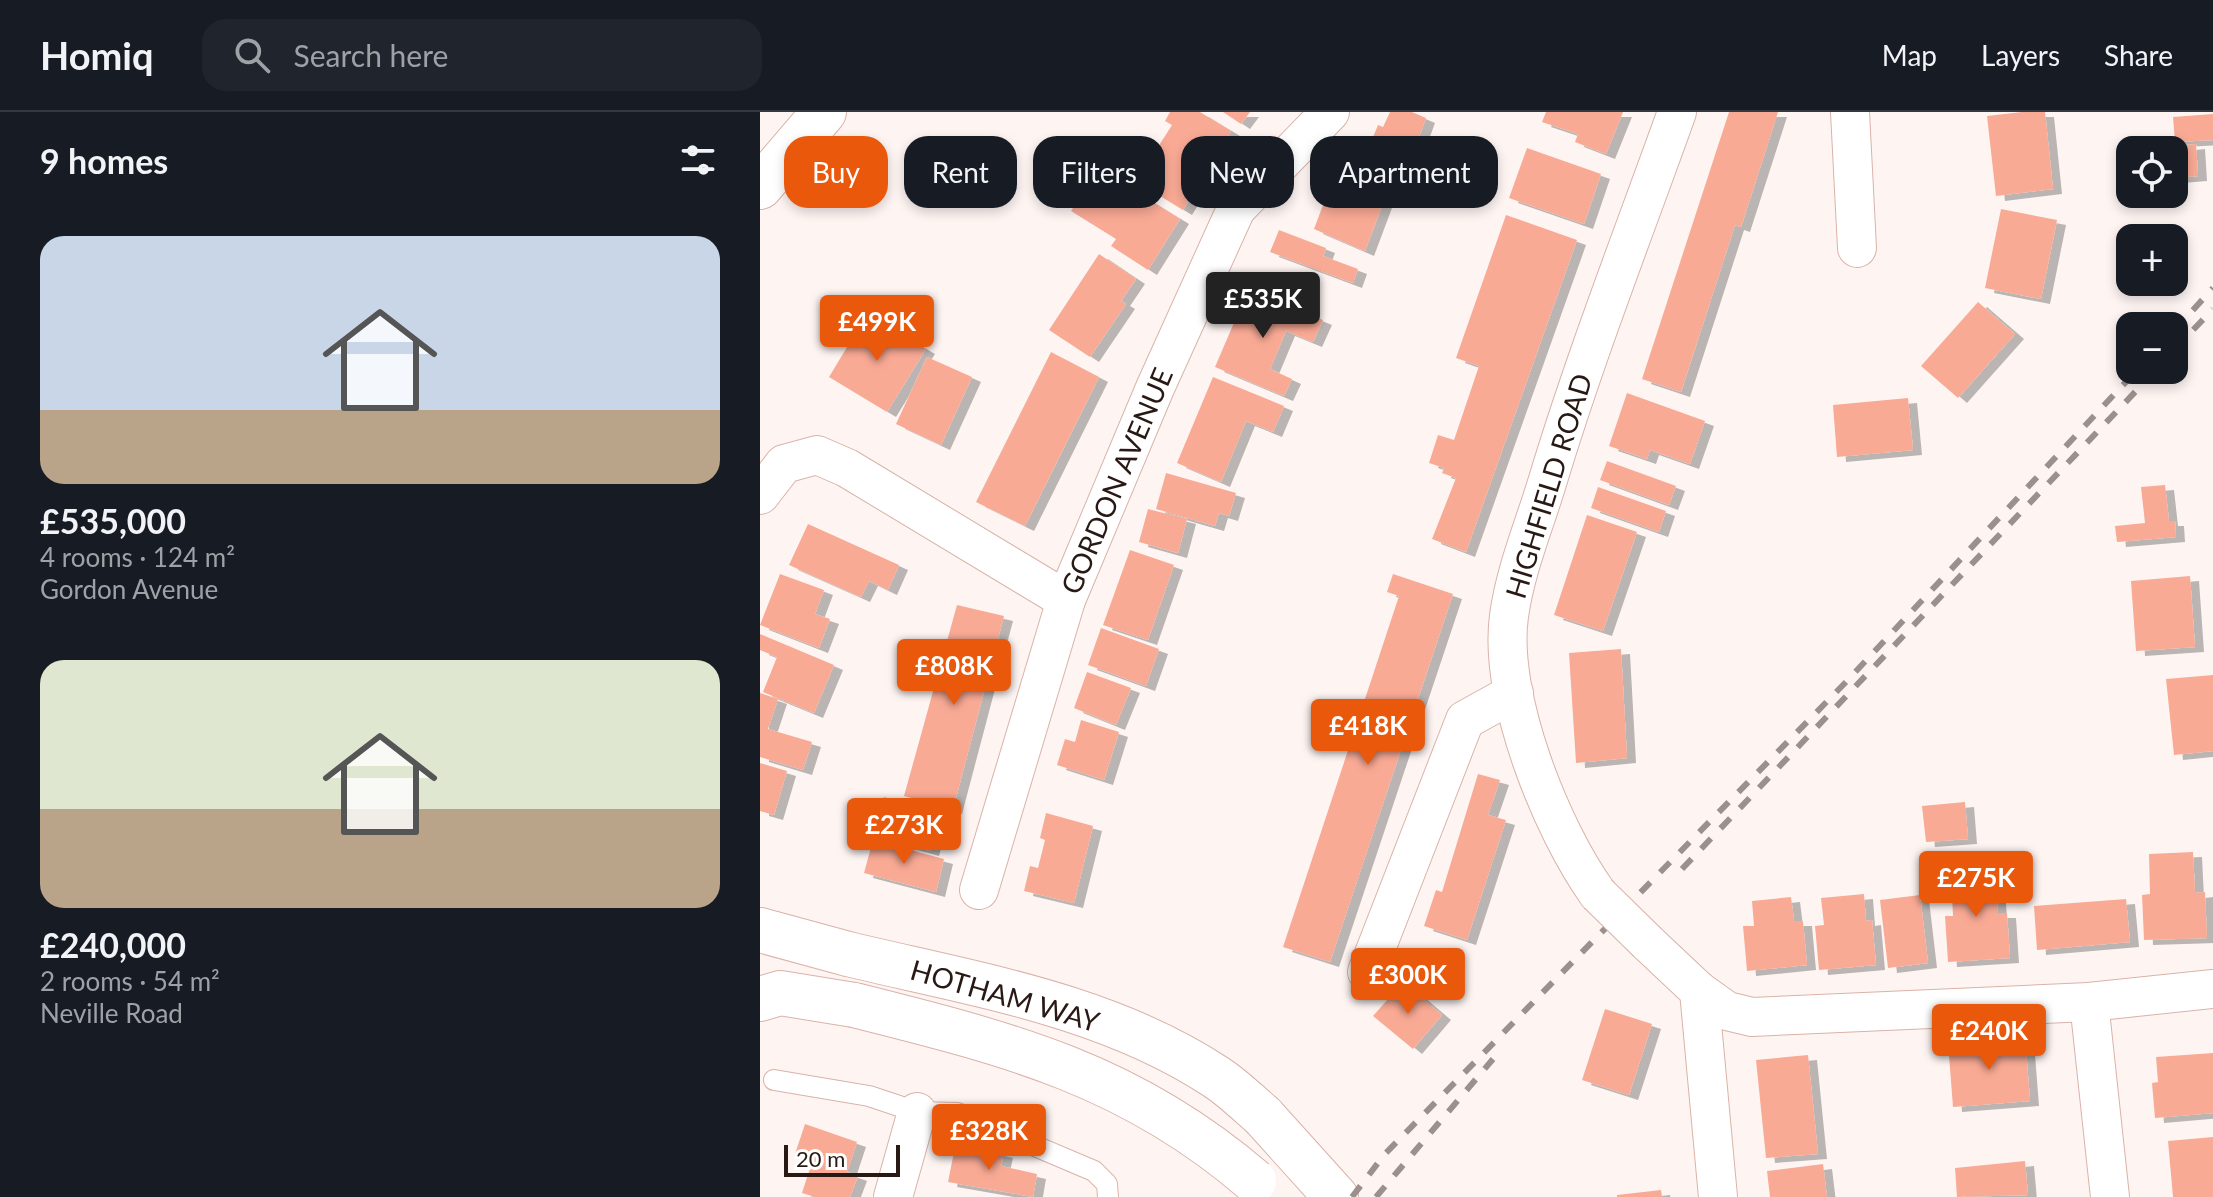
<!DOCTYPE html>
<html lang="en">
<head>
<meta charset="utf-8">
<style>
	:root { --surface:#171b24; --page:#20242c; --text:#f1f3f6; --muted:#9ea1a6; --line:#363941; --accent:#ea580c }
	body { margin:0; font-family:Lato,sans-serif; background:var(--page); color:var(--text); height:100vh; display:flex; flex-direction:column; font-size:30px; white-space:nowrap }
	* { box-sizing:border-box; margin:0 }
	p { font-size:26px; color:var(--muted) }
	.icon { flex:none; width:44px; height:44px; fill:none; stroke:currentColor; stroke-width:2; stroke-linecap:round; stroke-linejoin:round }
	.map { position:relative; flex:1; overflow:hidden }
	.sheet { display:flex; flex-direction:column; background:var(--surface); width:760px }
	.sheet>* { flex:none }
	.top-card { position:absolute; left:24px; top:24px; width:760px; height:72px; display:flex; gap:16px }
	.fabs { position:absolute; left:1356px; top:24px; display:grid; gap:16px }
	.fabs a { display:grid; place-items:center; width:72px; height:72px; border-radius:16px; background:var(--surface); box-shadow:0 4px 12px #0003; font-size:40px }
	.scale { position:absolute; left:24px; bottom:20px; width:116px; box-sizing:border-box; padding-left:8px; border:4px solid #281915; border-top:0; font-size:22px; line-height:28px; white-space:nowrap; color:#281915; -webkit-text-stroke:6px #fff; paint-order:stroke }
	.price { position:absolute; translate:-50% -68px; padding:0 18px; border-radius:8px; background:var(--accent); color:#fff; font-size:26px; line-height:52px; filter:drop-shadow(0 2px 4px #0008) }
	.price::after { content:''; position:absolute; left:50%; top:48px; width:24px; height:18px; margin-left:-12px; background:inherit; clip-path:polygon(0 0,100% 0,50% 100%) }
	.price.selected { background:#222; color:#fff }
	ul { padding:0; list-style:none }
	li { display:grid; align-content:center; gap:16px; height:424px; padding:0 40px }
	li span { display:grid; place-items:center; height:248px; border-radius:24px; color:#555 }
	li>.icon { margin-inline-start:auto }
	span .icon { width:144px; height:144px; fill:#fffc; stroke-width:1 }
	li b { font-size:34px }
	h2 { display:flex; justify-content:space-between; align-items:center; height:96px; padding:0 40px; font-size:34px }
	.pill { padding:0 28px; border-radius:24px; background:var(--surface); box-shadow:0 4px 12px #0003; font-size:28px; line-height:72px }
	.pill.selected { background:var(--accent); color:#fff }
	header { display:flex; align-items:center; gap:48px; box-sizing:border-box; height:112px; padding:0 40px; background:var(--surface); border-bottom:2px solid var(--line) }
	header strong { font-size:38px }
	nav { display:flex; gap:44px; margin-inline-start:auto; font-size:28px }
	.search { width:560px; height:72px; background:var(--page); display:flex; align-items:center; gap:20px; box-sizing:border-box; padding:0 28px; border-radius:24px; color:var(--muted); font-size:30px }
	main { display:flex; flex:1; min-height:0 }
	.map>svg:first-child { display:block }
	.building { fill:#f9aa95; filter:url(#shadow) }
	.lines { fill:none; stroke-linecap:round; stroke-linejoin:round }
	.lane-casing { stroke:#dab2a8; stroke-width:22 }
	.street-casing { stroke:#dab2a8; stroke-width:40 }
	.secondary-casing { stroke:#dab2a8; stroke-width:46 }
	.primary-casing { stroke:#dab2a8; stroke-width:46 }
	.lane { stroke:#fff; stroke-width:20 }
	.street { stroke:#fff; stroke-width:38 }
	.secondary { stroke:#fff; stroke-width:44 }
	.primary { stroke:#fff; stroke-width:44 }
	.rail { stroke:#9c908e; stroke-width:6; stroke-dasharray:14 14; stroke-linecap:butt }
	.street-bridge-casing { stroke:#dab2a8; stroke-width:40; stroke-linecap:butt }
	.secondary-bridge-casing { stroke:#dab2a8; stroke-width:46; stroke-linecap:butt }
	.street-bridge { stroke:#fff; stroke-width:38 }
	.secondary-bridge { stroke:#fff; stroke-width:44 }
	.labels { text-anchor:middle; stroke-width:6; stroke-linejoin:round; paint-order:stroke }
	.street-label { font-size:28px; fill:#281915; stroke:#fff }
</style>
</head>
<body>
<header>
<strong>Homiq</strong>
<div class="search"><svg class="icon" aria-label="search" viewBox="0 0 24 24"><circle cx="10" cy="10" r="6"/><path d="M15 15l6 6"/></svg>Search here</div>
<nav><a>Map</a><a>Layers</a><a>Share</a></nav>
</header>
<main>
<section class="sheet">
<h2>9 homes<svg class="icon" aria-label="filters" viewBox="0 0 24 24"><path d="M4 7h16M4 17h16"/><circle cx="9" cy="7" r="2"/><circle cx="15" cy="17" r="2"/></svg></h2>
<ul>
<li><span style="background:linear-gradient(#c9d6e8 70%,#b9a48a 0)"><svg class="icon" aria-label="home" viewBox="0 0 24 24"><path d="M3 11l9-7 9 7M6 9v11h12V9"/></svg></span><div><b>£535,000</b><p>4 rooms · 124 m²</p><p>Gordon Avenue</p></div></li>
<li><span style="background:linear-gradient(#dfe7d0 60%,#b9a48a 0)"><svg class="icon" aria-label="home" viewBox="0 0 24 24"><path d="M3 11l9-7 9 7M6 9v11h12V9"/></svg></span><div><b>£240,000</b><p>2 rooms · 54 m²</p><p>Neville Road</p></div></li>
</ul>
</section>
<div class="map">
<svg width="1453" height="1085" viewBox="0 0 1453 1085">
	<defs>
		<filter id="shadow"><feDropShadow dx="9" dy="5" stdDeviation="0" flood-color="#0004"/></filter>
	</defs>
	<rect width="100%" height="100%" fill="#fef5f3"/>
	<!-- building -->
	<g class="building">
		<path d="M410,0H440L471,19L423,98L369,65L383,41L391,46L412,13L405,9Z"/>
		<path d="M463,0H490L481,12Z"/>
		<path d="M630,0H652L666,6L636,87L626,83L605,139L554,117L575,61L593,69L604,43L611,45L615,36L616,32L611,30L618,13L623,15Z"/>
		<path d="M786,0H863L846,42L815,30L818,22L782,10Z"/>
		<path d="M969,0H1018L981,115L975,113L921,280L882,267Z"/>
		<path d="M1262,0H1285L1293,77L1236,84L1227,4Z"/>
		<path d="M1453,2V28L1415,30L1413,5Z"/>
		<path d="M1436,32L1438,64L1414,66V38H1381Z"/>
		<path d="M767,36L841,62L824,112L749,86Z"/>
		<path d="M332,65L377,93L383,84L420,107L388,158L351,134L356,127L311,99Z"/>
		<path d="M1241,97L1297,108L1281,187L1225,176Z"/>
		<path d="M746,103L817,128L706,440L672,427L696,366L682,361L684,356L669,351L678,323L694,328L719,254L696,246Z"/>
		<path d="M519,118L566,136L563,144L598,157L593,171L510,140Z"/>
		<path d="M339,142L376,167L361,189L366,192L330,245L289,218Z"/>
		<path d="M488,178L563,208L553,230L526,219L510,257L532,267L524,284L455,255Z"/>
		<path d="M1218,190L1255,222L1198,286L1161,254Z"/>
		<path d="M107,202L166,237L127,300L69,265Z"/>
		<path d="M291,240L339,265L265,414L216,390Z"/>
		<path d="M167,245L212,265L181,333L136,312Z"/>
		<path d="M453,265L524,294L513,320L486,309L461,370L417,351Z"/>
		<path d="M867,281L945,309L930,352L890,338L887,347L849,334Z"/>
		<path d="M1148,286L1153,338L1077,345L1073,293Z"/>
		<path d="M847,349L916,374L909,393L840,368Z"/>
		<path d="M406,361L476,381L469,404L459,401L455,414L396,397Z"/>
		<path d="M1405,373L1409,409H1415L1416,425L1357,430L1355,414L1385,411L1381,375Z"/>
		<path d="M838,375L906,399L899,420L831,396Z"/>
		<path d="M388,397L427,407L418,441L379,430Z"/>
		<path d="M827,403L877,420L843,519L794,503Z"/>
		<path d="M48,412L139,453L128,478L109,469L101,485L29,453Z"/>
		<path d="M370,438L414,453L388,528L343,513Z"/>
		<path d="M20,462L64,478L55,502L70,507L59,536L0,513Z"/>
		<path d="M633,462L693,482L570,850L523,835L639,484L627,480Z"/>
		<path d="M1430,464L1435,535L1376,539L1371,469Z"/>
		<path d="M197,493L244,504L193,697L144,684Z"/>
		<path d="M341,516L399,537L386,574L328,553Z"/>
		<path d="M0,522L74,553L54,601L3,580L17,545L0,538Z"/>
		<path d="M861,537L867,646L816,651L809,541Z"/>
		<path d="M327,560L371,576L356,613L314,596Z"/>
		<path d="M1453,563V639L1414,643L1406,567Z"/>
		<path d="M0,581L18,587L8,617L52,630L43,658L0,645Z"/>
		<path d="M321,608L359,620L344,668L297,653L305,627L315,630Z"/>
		<path d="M0,651L27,659L14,703L0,699Z"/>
		<path d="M718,662L740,668L728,703L746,708L707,828L664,814L676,778L682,780Z"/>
		<path d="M124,685L180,701L170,739L113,723Z"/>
		<path d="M1205,690L1208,727L1166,730L1162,694Z"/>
		<path d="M286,701L333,714L314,791L264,779L270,754L278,756L285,728L280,726Z"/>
		<path d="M113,728L184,747L176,780L104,761Z"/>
		<path d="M1433,740L1435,781L1445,780L1447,826L1384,828L1382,783L1390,782L1389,742Z"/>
		<path d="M1235,758L1238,801H1247L1250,846L1188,850L1185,804H1193L1191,760Z"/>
		<path d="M1104,782L1106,809L1112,808L1116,853L1059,858L1055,814L1064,813L1061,786Z"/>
		<path d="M1160,783L1168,851L1128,856L1120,788Z"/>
		<path d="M1031,785L1034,809H1043L1047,853L987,859L983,814H994L992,789Z"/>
		<path d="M1366,787L1370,830L1277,838L1274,794Z"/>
		<path d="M643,870L682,903L653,937L613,904Z"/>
		<path d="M845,897L892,912L869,983L822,968Z"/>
		<path d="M1265,925L1270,989L1193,995L1188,931Z"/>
		<path d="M1453,941V1001L1395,1006L1392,971L1398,970L1396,945Z"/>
		<path d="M1048,943L1058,1042L1006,1046L996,948Z"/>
		<path d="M45,1012L97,1030L87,1060L98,1064L90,1085H55L42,1081L52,1050L34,1045Z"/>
		<path d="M1453,1025V1085H1413L1408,1029Z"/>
		<path d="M196,1030L244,1041L241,1054L277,1062L273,1085L188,1070Z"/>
		<path d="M1265,1049L1268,1083L1197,1085L1195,1056Z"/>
		<path d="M1063,1052L1067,1085H1010L1007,1059Z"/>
		<path d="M901,1078L902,1085H857V1083Z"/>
	</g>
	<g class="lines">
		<defs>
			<path id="lane" d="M14,968L109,984L157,1000L197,1001L334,1059L347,1072L348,1085"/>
			<g id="street">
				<path d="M1090,0L1097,136"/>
				<path d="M0,383L24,352L57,343L87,356L306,488"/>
				<path d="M219,778L306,488L395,276L476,97L570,0"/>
				<path d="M838,782C791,717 738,584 749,504C755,459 774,414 787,371C825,245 873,123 917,0"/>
				<path d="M888,831L939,879L958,1085"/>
				<path d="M607,860L705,608L754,581"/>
				<path d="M939,879L967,899L992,905L1329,890L1453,877"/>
				<path d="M1329,890L1350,1085"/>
				<path d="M133,1085L157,1000"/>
			</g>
			<g id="secondary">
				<path d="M0,818L88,842"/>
				<path d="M0,887L20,881L94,893"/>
				<path d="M503,1004L576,1085"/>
			</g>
			<path id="primary" d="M0,75L64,0"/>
		</defs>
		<!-- lane casing -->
		<use href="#lane" class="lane-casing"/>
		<!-- street casing -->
		<use href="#street" class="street-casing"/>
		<!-- secondary casing -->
		<use href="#secondary" class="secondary-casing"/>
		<!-- primary casing -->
		<use href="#primary" class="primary-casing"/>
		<!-- lane -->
		<use href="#lane" class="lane"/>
		<!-- street -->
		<use href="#street" class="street"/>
		<!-- secondary -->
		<use href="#secondary" class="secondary"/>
		<!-- primary -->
		<use href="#primary" class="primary"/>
		<!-- rail -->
		<g class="rail">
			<path d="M1414,219L1453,176"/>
			<path d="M1414,238L1453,197"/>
			<path d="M922,757L1396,258"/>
			<path d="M592,1085L624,1043L1085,571L1377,258"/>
			<path d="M616,1085L733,947"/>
		</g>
		<defs>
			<path id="street-bridge" d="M838,782L888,831"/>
			<g id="secondary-bridge">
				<path d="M88,842C213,872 347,893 456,965C473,976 488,991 503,1004"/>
				<path d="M94,893C249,932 370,962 494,1069"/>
			</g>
		</defs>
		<!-- street-bridge casing -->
		<use href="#street-bridge" class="street-bridge-casing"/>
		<!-- secondary-bridge casing -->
		<use href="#secondary-bridge" class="secondary-bridge-casing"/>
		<!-- street-bridge -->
		<use href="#street-bridge" class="street-bridge"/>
		<!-- secondary-bridge -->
		<use href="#secondary-bridge" class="secondary-bridge"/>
	</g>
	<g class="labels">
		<!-- street labels -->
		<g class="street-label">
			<text transform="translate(357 369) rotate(-67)" y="10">GORDON AVENUE</text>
			<text transform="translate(789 374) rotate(-73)" y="10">HIGHFIELD ROAD</text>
			<text transform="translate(245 884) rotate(16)" y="10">HOTHAM WAY</text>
		</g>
	</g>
</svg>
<div class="fabs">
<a><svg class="icon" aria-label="locate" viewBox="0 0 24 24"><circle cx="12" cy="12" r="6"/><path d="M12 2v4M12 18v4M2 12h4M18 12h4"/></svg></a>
<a>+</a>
<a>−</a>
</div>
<div class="scale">20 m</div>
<b class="price selected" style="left:503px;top:228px">£535K</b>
<b class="price" style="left:117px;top:251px">£499K</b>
<b class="price" style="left:194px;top:595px">£808K</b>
<b class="price" style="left:608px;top:655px">£418K</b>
<b class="price" style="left:144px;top:754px">£273K</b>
<b class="price" style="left:1216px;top:807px">£275K</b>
<b class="price" style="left:648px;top:904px">£300K</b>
<b class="price" style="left:1229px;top:960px">£240K</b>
<b class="price" style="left:229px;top:1060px">£328K</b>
<div class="top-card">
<a class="pill selected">Buy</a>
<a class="pill">Rent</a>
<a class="pill">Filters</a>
<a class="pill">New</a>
<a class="pill">Apartment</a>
</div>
</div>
</main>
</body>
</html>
